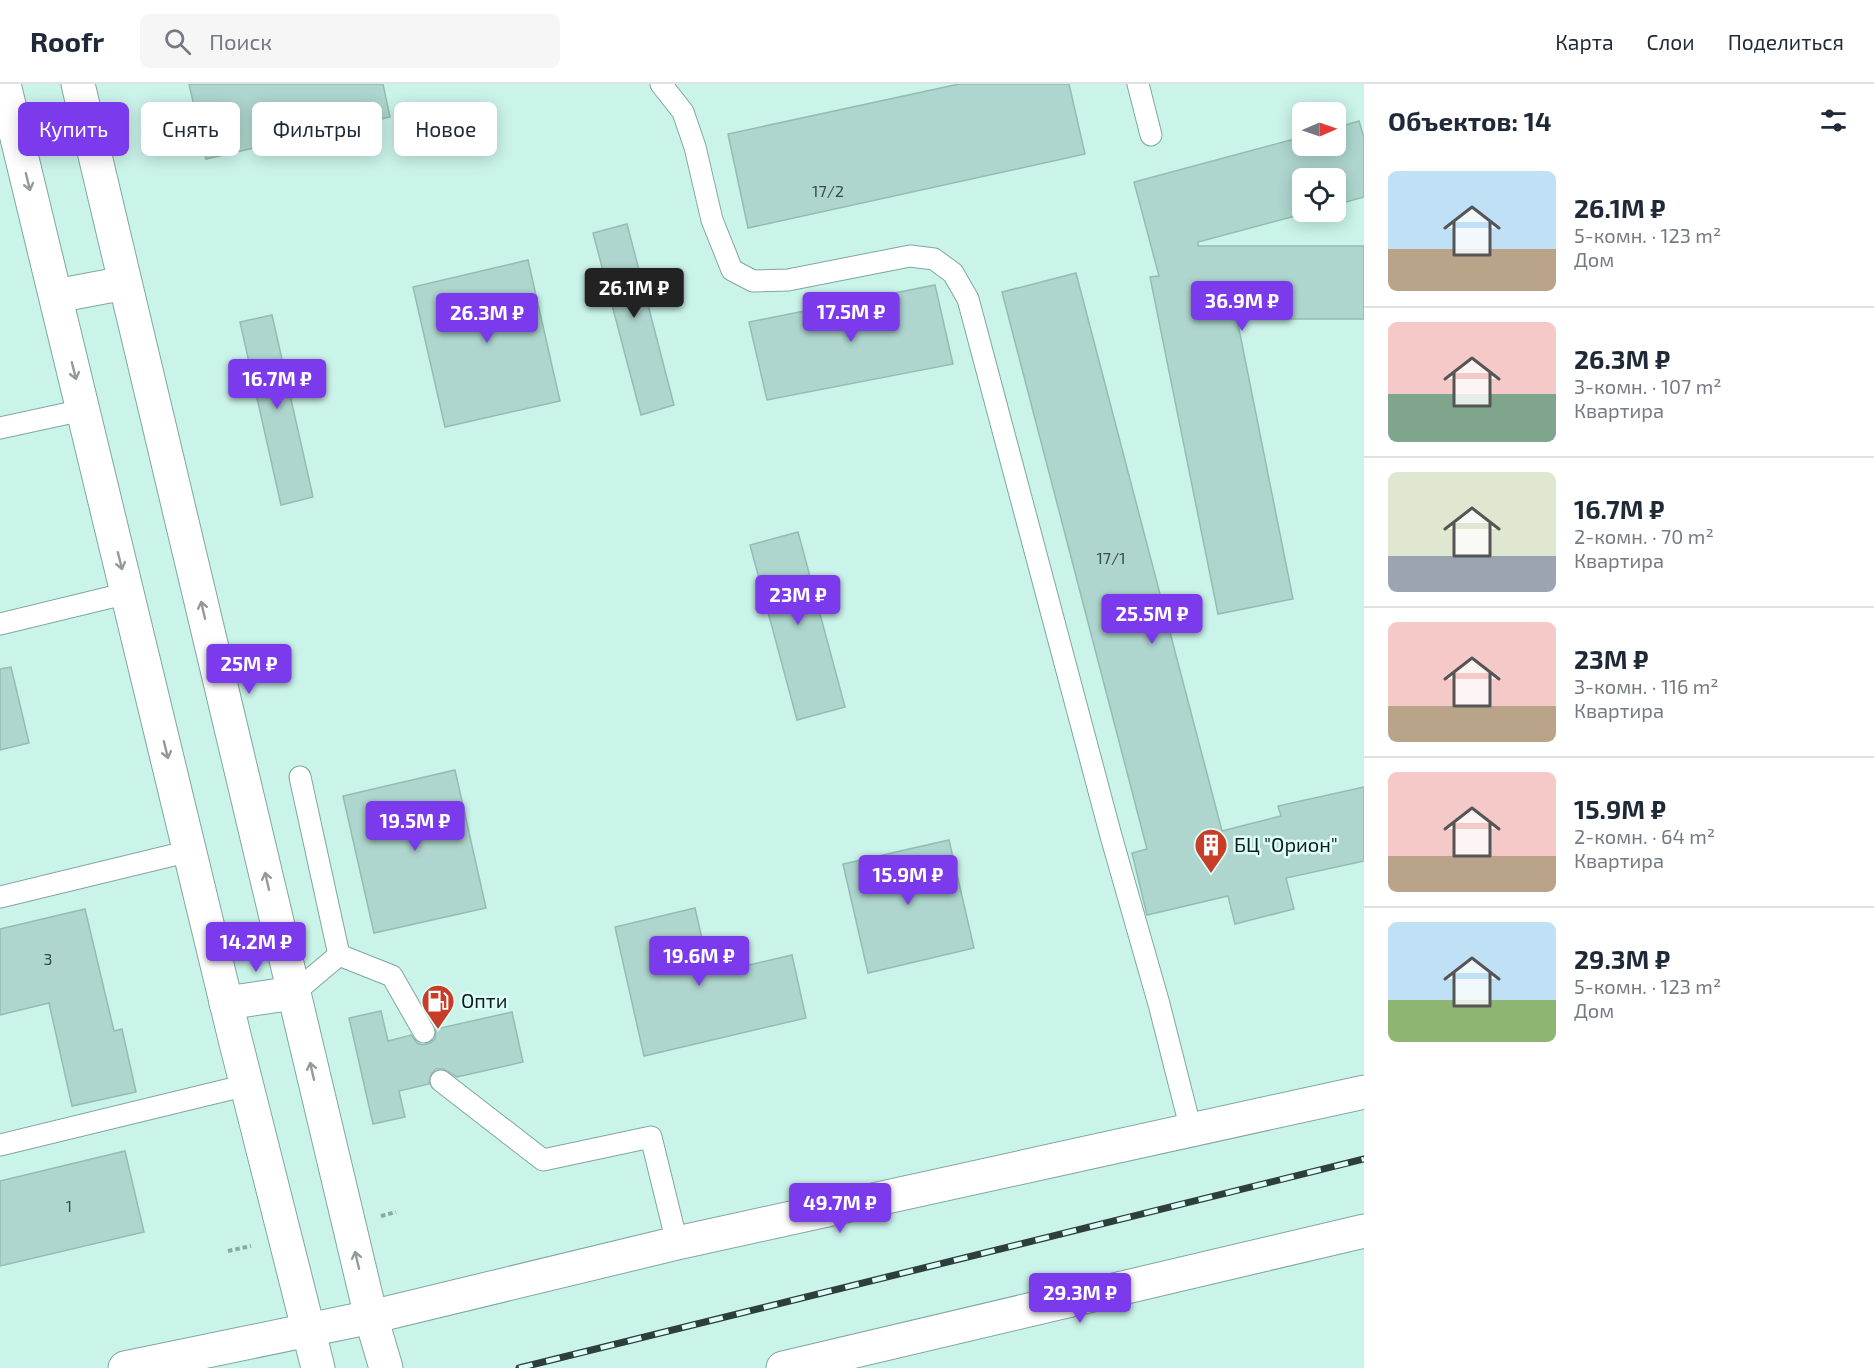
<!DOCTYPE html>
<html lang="ru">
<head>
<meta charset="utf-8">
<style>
	:root { --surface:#fff; --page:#f6f6f7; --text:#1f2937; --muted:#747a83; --line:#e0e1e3; --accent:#7c3aed }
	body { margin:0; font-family:"Exo 2",sans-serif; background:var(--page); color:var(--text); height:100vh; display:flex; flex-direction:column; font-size:22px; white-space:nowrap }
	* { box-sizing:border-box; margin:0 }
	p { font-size:20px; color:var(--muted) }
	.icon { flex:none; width:33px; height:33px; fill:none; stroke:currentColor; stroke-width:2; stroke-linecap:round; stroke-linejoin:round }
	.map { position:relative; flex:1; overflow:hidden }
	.sheet { display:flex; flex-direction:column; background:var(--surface); width:510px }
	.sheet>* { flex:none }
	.guide { position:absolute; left:18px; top:18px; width:570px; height:54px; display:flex; gap:12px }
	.needle { width:39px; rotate:88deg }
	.controls { position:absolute; left:1292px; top:18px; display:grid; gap:12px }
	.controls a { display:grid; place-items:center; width:54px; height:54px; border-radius:9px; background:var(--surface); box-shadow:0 3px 15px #0003; font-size:30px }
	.price { position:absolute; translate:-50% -51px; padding:0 14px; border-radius:6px; background:var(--accent); color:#fff; font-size:20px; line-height:39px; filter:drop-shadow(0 2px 3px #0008) }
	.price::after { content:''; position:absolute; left:50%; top:36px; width:18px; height:14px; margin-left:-9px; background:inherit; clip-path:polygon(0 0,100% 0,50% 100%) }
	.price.current { background:#222; color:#fff }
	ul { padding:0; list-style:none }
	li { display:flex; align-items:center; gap:18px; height:150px; padding:0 24px }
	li+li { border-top:2px solid var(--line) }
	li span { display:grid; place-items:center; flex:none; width:168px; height:120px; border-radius:9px; color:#555 }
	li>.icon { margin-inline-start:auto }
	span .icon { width:72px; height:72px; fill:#fffc; stroke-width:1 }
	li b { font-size:26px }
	h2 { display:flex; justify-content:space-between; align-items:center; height:72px; padding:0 24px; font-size:26px }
	.chip { padding:0 21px; border-radius:9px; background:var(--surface); box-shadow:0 3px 15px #0003; font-size:21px; line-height:54px }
	.chip.current { background:var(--accent); color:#fff }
	header { display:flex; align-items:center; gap:36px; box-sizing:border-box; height:84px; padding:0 30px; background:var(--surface); border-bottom:2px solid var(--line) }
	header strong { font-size:28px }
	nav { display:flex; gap:33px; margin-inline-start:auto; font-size:21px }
	.search { width:420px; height:54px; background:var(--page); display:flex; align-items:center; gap:15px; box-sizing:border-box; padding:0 21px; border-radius:9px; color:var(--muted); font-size:22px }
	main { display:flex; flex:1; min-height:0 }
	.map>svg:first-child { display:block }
	.building { fill:#aed6ce; stroke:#94bcb4; stroke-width:1.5 }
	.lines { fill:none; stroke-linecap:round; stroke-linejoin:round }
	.lane-casing { stroke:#80a79f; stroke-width:23 }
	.street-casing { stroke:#80a79f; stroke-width:35 }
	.secondary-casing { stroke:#80a79f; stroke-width:35 }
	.path { stroke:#89a9a2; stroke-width:4; stroke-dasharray:4.5 3; stroke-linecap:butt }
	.lane { stroke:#fff; stroke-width:21 }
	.street { stroke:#fff; stroke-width:33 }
	.secondary { stroke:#fff; stroke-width:33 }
	.rail-casing { stroke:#2c3f3b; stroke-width:7 }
	.rail { stroke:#ddfef7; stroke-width:4.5; stroke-dasharray:14; stroke-linecap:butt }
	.oneway { stroke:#939a98 }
	.labels { text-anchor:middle; stroke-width:5; stroke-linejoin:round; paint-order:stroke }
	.number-label { font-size:16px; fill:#374c48 }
	.poi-label { font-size:20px; fill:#0f1e1b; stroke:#ddfef7; text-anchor:start }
</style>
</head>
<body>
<header>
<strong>Roofr</strong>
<div class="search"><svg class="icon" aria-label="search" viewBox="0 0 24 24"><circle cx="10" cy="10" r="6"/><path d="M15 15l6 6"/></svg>Поиск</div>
<nav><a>Карта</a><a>Слои</a><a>Поделиться</a></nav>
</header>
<main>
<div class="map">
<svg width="1364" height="1284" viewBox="0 0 1364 1284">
	<rect width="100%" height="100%" fill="#caf3ea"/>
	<!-- building -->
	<g class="building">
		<path d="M189,0H383L390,33L206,75Z"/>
		<path d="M959,0H1069L1085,70L748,144L728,50Z"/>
		<path d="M1359,37L1364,54V113L1335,121V94H1302V128H1310L1198,158V162H1364V235H1237L1293,515L1218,530L1150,193L1159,192L1134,98L1302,53V62H1335V44Z"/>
		<path d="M627,140L674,321L641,331L593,149Z"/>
		<path d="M528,176L560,317L445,343L413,203Z"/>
		<path d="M1076,189L1222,747L1281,732L1278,722L1364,703V777L1286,794L1294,825L1235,840L1228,812L1147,831L1132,769L1147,765L1002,208Z"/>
		<path d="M935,201L953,280L767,316L749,238Z"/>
		<path d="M272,231L313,413L281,421L240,238Z"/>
		<path d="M798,448L845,623L797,636L750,461Z"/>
		<path d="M11,583L29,659L0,666V585Z"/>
		<path d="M455,686L486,824L374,849L343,712Z"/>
		<path d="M949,756L974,864L868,889L843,780Z"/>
		<path d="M695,824L710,890L792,871L806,934L644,972L615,843Z"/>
		<path d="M85,825L114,947L122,945L136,1008L72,1022L49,919L0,931V845Z"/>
		<path d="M381,927L388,957L411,951L417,959L423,961L430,959L435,955L436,945L512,928L523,978L457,993L443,985H436L431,990L429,1000L399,1007L405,1033L373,1040L349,934Z"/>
		<path d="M125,1067L144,1148L0,1182V1097Z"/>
	</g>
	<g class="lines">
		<defs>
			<g id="lane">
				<path d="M661,0L683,28L695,63L712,136L732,186L753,197L788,196L910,172L934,175L953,189L968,215L1111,752L1159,920L1191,1046"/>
				<path d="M1138,0L1151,51"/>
				<path d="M0,344L83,326"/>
				<path d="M0,540L128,509"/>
				<path d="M300,693L339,871"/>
				<path d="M0,813L190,767"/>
				<path d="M294,909L339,871L392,892L424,948"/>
				<path d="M441,997L543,1076L651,1053L677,1159"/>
				<path d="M0,1061L247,1001"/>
			</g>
			<path id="street" d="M783,1284L1364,1147"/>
			<g id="secondary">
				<path d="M4,0L235,955L318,1284"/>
				<path d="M78,0L371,1233L386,1284"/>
				<path d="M56,212L125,199"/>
				<path d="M226,919L294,909"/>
				<path d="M125,1284L371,1233L677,1159L1364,1008"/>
			</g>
		</defs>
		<!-- lane casing -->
		<use href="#lane" class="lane-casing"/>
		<!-- street casing -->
		<use href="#street" class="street-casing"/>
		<!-- secondary casing -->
		<use href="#secondary" class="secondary-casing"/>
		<!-- path -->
		<g class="path">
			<path d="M381,1132L396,1128"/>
			<path d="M228,1167L251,1162"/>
		</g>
		<!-- lane -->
		<use href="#lane" class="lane"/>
		<!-- street -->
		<use href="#street" class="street"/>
		<!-- secondary -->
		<use href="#secondary" class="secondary"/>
		<defs>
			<path id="rail" d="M519,1284L1364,1075"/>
		</defs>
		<!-- rail casing -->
		<use href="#rail" class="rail-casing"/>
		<!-- rail -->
		<use href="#rail" class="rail"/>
	</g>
	<!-- one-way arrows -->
	<defs><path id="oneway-shaft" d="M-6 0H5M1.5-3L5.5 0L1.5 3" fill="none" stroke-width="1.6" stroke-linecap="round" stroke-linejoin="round" transform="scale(1.5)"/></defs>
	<g class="oneway">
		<use href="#oneway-shaft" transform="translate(28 98) rotate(76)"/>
		<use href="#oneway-shaft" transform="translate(74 287) rotate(76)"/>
		<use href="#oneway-shaft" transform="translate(120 477) rotate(76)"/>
		<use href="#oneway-shaft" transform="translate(203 526) rotate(-103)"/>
		<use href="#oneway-shaft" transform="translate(166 666) rotate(76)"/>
		<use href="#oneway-shaft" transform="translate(267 797) rotate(-103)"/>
		<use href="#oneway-shaft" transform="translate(312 987) rotate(-103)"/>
		<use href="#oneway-shaft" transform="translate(357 1176) rotate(-103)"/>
	</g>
	<!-- icons -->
	<defs>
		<symbol id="building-pin" viewBox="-11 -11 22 30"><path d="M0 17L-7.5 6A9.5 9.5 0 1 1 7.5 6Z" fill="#c83d28" stroke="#ddfef7"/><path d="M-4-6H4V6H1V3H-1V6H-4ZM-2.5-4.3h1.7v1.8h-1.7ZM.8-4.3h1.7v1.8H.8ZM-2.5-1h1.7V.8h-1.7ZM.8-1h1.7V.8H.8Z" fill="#fff"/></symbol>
		<symbol id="fuel-pin" viewBox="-11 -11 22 30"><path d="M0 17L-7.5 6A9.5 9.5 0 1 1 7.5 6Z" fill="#c83d28" stroke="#ddfef7"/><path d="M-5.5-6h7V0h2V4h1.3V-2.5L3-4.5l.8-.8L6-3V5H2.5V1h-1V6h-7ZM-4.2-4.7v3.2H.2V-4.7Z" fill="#fff"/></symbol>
	</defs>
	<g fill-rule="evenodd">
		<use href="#building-pin" x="1192" y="742" width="38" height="52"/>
		<use href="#fuel-pin" x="419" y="898" width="38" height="52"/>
	</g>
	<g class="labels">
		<!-- number labels -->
		<g class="number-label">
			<text x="828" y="113">17/2</text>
			<text x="1111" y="480">17/1</text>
			<text x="48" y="881">3</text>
			<text x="69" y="1128">1</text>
		</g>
		<!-- poi labels -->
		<g class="poi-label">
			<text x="1234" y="768">БЦ "Орион"</text>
			<text x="461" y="924">Опти</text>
		</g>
	</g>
</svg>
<div class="controls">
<a><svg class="needle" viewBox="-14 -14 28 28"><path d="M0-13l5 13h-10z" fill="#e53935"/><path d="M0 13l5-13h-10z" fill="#747a83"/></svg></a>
<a><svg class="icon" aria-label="locate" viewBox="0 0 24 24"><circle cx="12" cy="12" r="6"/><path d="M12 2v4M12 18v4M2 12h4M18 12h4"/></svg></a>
</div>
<b class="price current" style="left:634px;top:235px">26.1M ₽</b>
<b class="price" style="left:1242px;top:248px">36.9M ₽</b>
<b class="price" style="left:851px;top:259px">17.5M ₽</b>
<b class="price" style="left:487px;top:260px">26.3M ₽</b>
<b class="price" style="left:277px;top:326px">16.7M ₽</b>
<b class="price" style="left:798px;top:542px">23M ₽</b>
<b class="price" style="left:1152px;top:561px">25.5M ₽</b>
<b class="price" style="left:249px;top:611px">25M ₽</b>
<b class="price" style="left:415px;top:768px">19.5M ₽</b>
<b class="price" style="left:908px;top:822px">15.9M ₽</b>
<b class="price" style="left:256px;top:889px">14.2M ₽</b>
<b class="price" style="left:699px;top:903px">19.6M ₽</b>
<b class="price" style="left:840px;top:1150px">49.7M ₽</b>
<b class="price" style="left:1080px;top:1240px">29.3M ₽</b>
<div class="guide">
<a class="chip current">Купить</a>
<a class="chip">Снять</a>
<a class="chip">Фильтры</a>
<a class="chip">Новое</a>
</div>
</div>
<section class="sheet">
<h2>Объектов: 14<svg class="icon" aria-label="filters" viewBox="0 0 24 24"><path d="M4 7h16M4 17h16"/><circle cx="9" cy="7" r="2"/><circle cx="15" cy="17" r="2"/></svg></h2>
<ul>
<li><span style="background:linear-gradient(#bfe0f5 65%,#b9a48a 0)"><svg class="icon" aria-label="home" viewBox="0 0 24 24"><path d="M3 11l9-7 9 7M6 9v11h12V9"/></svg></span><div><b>26.1M ₽</b><p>5-комн. · 123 m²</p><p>Дом</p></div></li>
<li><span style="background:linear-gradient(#f6c9c9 60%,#7fa58c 0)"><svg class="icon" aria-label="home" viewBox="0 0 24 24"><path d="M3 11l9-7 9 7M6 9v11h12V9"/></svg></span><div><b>26.3M ₽</b><p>3-комн. · 107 m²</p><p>Квартира</p></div></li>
<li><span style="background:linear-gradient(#dfe7d0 70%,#9aa5b1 0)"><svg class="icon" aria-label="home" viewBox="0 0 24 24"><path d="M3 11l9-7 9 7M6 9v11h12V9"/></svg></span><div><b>16.7M ₽</b><p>2-комн. · 70 m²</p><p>Квартира</p></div></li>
<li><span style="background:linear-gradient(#f6c9c9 70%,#b9a48a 0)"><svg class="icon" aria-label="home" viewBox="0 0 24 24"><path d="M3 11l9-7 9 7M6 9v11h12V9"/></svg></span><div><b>23M ₽</b><p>3-комн. · 116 m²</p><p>Квартира</p></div></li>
<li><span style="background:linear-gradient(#f6c9c9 70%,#b9a48a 0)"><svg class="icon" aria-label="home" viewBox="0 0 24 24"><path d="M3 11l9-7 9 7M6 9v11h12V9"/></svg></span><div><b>15.9M ₽</b><p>2-комн. · 64 m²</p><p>Квартира</p></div></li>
<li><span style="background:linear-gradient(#bfe0f5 65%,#8fb573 0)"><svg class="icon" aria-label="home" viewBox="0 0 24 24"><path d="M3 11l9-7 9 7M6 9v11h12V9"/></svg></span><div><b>29.3M ₽</b><p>5-комн. · 123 m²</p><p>Дом</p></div></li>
</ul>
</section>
</main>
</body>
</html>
